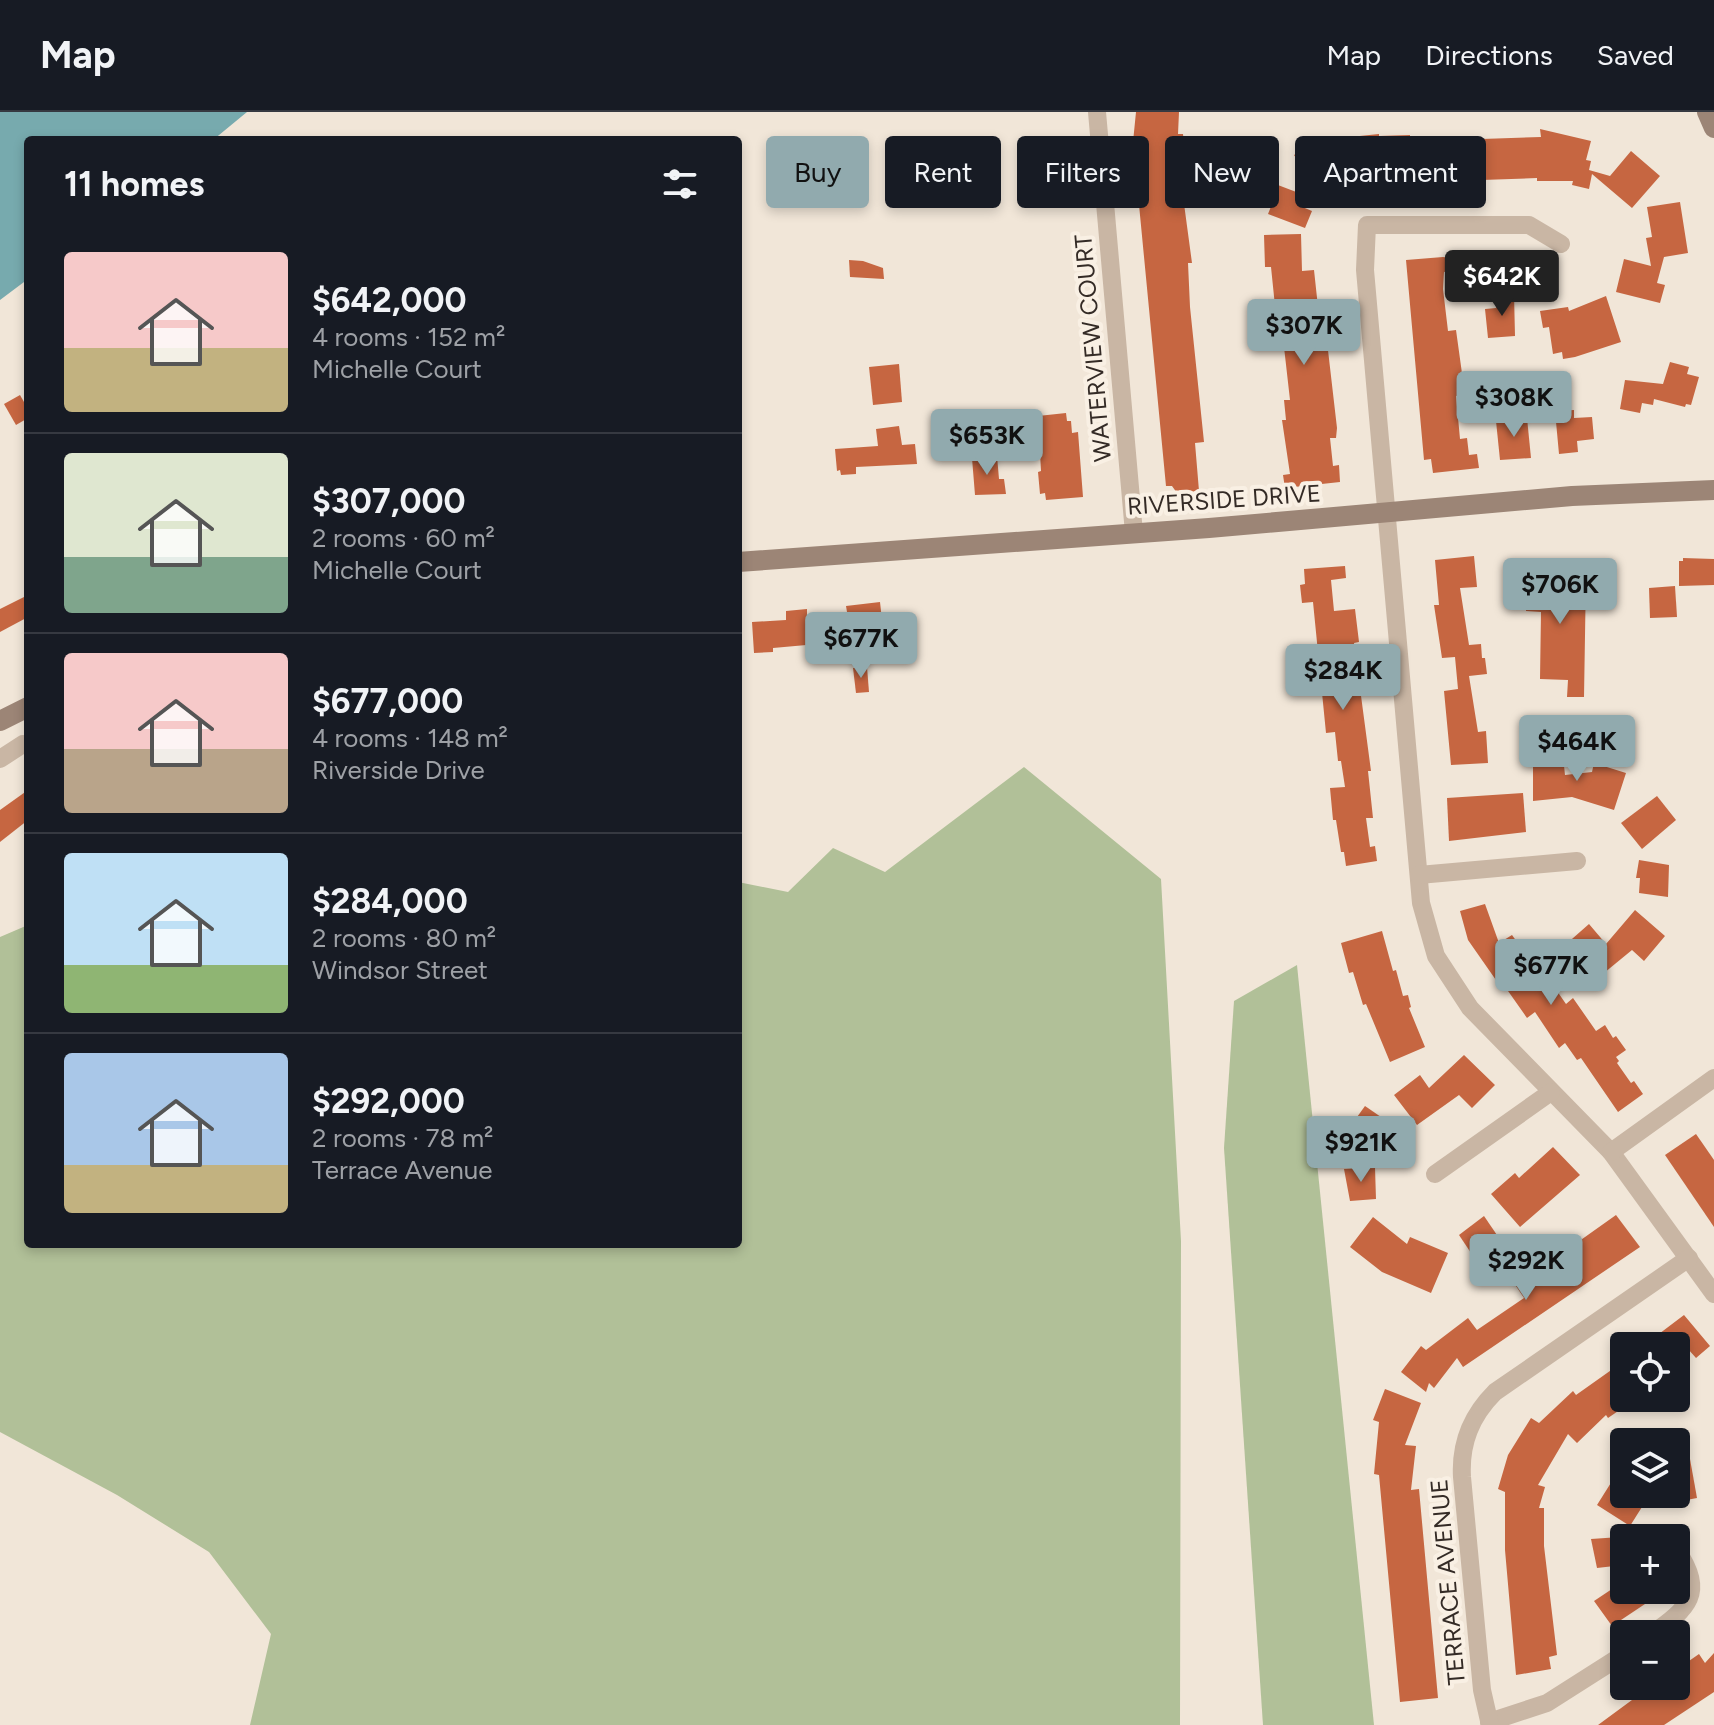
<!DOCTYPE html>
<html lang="en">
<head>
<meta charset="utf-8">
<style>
	:root { --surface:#171b24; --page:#242831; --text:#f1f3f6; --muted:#9ea1a6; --line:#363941; --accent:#91aaae }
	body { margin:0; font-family:Figtree,sans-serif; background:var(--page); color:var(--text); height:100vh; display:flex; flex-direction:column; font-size:30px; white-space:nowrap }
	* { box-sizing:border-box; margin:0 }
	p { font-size:26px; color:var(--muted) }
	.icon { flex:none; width:44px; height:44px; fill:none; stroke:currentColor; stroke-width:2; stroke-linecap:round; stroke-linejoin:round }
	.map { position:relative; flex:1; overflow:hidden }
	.panel { position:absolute; left:24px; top:24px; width:718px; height:1112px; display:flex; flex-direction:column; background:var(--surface); border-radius:8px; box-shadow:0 4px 12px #0003 }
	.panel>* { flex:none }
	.top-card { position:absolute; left:766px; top:24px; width:760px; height:72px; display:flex; gap:16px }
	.fabs { position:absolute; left:1610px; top:1220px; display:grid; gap:16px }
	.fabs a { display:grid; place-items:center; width:80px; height:80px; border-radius:8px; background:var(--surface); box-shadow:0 4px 12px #0003; font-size:40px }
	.price { position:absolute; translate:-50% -68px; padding:0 18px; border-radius:8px; background:var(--accent); color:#111; font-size:26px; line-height:52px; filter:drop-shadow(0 2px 4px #0008) }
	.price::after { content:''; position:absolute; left:50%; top:48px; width:24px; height:18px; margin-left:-12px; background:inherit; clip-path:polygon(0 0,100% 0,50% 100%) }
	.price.selected { background:#222; color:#fff }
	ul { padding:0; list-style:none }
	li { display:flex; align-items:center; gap:24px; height:200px; padding:0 40px }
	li+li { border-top:2px solid var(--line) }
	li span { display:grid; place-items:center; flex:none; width:224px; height:160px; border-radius:8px; color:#555 }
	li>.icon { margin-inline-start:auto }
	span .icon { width:96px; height:96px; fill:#fffc; stroke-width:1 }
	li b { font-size:34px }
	h2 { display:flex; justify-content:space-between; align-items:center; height:96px; padding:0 40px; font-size:34px }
	.pill { padding:0 28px; border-radius:8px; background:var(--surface); box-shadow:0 4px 12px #0003; font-size:28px; line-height:72px }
	.pill.selected { background:var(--accent); color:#111 }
	header { display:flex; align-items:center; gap:48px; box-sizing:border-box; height:112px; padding:0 40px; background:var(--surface); border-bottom:2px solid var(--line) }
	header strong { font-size:38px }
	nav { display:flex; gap:44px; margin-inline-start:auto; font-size:28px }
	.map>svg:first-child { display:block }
	.green { fill:#b1c098 }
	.water { fill:#77aaae }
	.building { fill:#c66641 }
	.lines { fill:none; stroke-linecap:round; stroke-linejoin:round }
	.street { stroke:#c9b6a4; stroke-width:18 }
	.secondary { stroke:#9c8576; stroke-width:20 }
	.labels { text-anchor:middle; stroke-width:8; stroke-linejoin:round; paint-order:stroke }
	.street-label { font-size:24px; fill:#342b26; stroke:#f9f0e4 }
</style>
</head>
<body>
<header>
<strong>Map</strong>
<nav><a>Map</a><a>Directions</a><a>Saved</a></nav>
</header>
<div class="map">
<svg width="1714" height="1613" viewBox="0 0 1714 1613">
	<rect width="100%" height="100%" fill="#f1e6d8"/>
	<!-- green -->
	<g class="green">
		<path d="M1024,655L1161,767L1181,1129L1180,1613H250L271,1522L209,1440L117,1383L0,1320V825L28,813V1132H738V770L788,780L833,736L885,760Z"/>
		<path d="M1297,853L1374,1613H1263L1224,1036L1234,889Z"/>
	</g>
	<!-- water -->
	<path class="water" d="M0,0H247L213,28H28V167L0,188Z"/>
	<!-- building -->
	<g class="building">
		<path d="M1136,0H1179L1178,22H1183L1187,61L1180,62L1192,151H1188L1190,195L1204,330L1195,331L1199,379L1177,381L1172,374H1166L1133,30Z"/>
		<path d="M1540,17L1591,29L1586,48L1591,49L1589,58L1610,64L1631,39L1660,64L1632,96L1592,62L1589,77L1572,73L1573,69H1537V66L1452,69V74L1408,73V67L1393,64V59L1366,62L1365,52L1320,81L1294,43L1317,29L1333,52L1352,39L1350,25L1379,22V24L1410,23V26H1452V28L1541,25Z"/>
		<path d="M1270,70L1312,86L1300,94L1312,99L1305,116L1268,102L1274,87L1264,83Z"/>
		<path d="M1680,90L1688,141L1664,145L1657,171L1665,173L1660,191L1616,180L1624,147L1651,154L1646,126L1652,125L1647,95Z"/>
		<path d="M1301,122L1302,159L1314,158L1318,195H1323L1337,316L1336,326H1330L1333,354L1339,353L1340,370L1285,376L1283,363L1290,362L1282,308H1286L1284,288H1290L1284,235L1291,234L1286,192L1275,194L1271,155H1265L1264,123Z"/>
		<path d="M1443,145L1450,146L1451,159L1444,160L1443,177L1448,219L1456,218L1465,283L1456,284L1460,327L1467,326L1469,343L1477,342L1479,356L1433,361L1431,347L1424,348L1406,148Z"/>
		<path d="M849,148L863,149L883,156L884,167L850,165Z"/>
		<path d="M1514,182L1515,224L1488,226L1485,197L1496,196L1499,183Z"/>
		<path d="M1606,184L1621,230L1575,245L1563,247L1562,240L1553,242L1549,215L1543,216L1540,199L1568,195L1569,199Z"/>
		<path d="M1670,250L1689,255L1687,262L1699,265L1691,293L1686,292L1685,295L1654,287L1653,293L1642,291L1640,301L1620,297L1625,268L1663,272Z"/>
		<path d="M899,252L902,290L873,293L869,255Z"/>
		<path d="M20,283L28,297V306L16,313L4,292Z"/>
		<path d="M1574,298V306L1592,305L1594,327L1577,329L1578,340L1559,342L1555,299Z"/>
		<path d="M1066,301L1067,309H1071L1072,321L1078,320L1083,385L1046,388L1045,381L1040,382L1038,360L1041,359L1038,304Z"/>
		<path d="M1527,306L1531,346L1500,348L1496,309Z"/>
		<path d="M899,314L902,333L915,332L917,352L856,355V362L841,363L840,358L837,359L835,337L878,334L876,317Z"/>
		<path d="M997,344L999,367H1004L1006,382L975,383L972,346Z"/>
		<path d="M1474,444L1477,475L1460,476L1469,533L1481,532L1482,546H1485L1487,562L1469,564L1478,620L1486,619L1488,651L1451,653L1444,579L1458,577L1455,545L1442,546L1434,493H1439L1435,448Z"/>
		<path d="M1683,446L1714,447V473L1679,474V449H1683Z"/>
		<path d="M1345,454L1346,466L1331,468L1334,499L1355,497L1359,530L1354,531L1371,659H1368L1373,706H1366L1370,735L1375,734L1377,749L1346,754L1344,740H1341L1336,708H1333L1330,676L1345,675L1341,649H1338L1335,620L1326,621L1313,490L1302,491L1300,473L1305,472L1304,457Z"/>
		<path d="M1525,461L1586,462L1584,585H1567L1568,568L1540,567L1541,500L1526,499Z"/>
		<path d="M1675,474L1677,505L1650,506L1649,476Z"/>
		<path d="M28,483V505L0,520V497Z"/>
		<path d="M880,490L884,526L773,536V540L754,541L752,510L786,508V499L807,497V509L848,506L846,494Z"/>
		<path d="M867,555L869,580L856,581L853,556Z"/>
		<path d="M1563,644L1565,663L1592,660L1594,651L1626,661L1614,698L1572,685L1533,689V649Z"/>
		<path d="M28,678V708L0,730V698Z"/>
		<path d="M1523,681L1526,720L1449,729L1447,686Z"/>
		<path d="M1657,684L1676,708L1642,737L1621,711Z"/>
		<path d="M1639,748L1669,753L1668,785L1639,781L1640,766H1636Z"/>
		<path d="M1485,792L1499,831L1512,823L1537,858L1541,856L1566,892L1573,886L1596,919L1605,913L1613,926L1616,924L1626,938L1616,945L1619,949L1617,951L1631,971L1634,969L1643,982L1618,1000L1581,946L1577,948L1565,931L1559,936L1535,900L1527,906L1501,869L1498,871L1468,828L1460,799Z"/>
		<path d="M1635,798L1665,824L1644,849L1632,838L1593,870L1564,834L1589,812L1606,832Z"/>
		<path d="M1382,819L1393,859L1396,858L1403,884L1408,883L1411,895L1409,896L1425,935L1390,950L1366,892L1363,893L1353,860L1349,861L1341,831Z"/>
		<path d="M1464,943L1495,973L1472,996L1459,983L1417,1013L1394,983L1420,963L1429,976Z"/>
		<path d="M1365,994L1397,1016L1377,1043L1347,1019Z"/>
		<path d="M1696,1022L1714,1048V1115L1665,1043Z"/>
		<path d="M1553,1035L1580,1063L1520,1115L1491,1082L1515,1061L1519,1066Z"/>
		<path d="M1375,1056L1376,1087L1350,1089L1344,1057Z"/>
		<path d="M1616,1103L1640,1135L1463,1255L1457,1246L1434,1276L1429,1271L1426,1280L1401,1260L1421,1234L1426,1238L1468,1206L1477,1218L1524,1186L1516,1174Z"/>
		<path d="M1484,1104L1499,1126L1475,1147L1459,1123Z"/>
		<path d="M1373,1105L1407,1132L1410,1125L1448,1141L1431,1181L1382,1160L1350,1135Z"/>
		<path d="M1684,1203L1710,1234L1696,1246L1688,1237L1679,1245L1676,1234H1643Z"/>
		<path d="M1624,1249V1295L1608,1306L1606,1303L1577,1331L1568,1322L1538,1373L1545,1375L1539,1396H1544V1434L1557,1543L1549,1545L1551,1557L1516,1563L1505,1438V1380L1498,1377L1508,1343L1531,1306L1539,1311L1573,1279L1576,1283Z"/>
		<path d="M1385,1277L1421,1291L1405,1333L1416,1334L1411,1378L1419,1377L1438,1586L1400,1590L1379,1363L1374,1362L1379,1310L1373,1308Z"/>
		<path d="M1690,1347L1697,1386L1676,1390V1350Z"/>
		<path d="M1614,1366L1624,1372V1382H1639L1647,1387L1630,1414L1597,1393Z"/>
		<path d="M1620,1425L1623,1453L1597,1456L1591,1427Z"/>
		<path d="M1624,1469V1478H1635L1645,1492L1612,1514L1594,1489Z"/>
		<path d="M1714,1541V1580L1664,1613H1598L1651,1574H1676V1558L1699,1542L1705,1551Z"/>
	</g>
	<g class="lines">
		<!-- street -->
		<g class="street">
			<path d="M1097,0L1134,421"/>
			<path d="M1561,132L1529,113H1367L1365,158L1421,791L1436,844L1470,896L1611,1040L1714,1182"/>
			<path d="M0,647L23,632"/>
			<path d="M1419,763L1577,749"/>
			<path d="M1611,1040L1714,966"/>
			<path d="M1435,1062L1551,980"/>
			<path d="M1652,1522C1688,1497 1706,1480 1677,1439"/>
			<path d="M1489,1610L1547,1591L1624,1542"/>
			<path d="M1490,1613L1482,1578L1462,1365C1460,1331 1471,1304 1495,1280L1689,1146"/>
		</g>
		<!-- secondary -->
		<g class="secondary">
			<path d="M1707,0L1714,16"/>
			<path d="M738,450L1209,416L1572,384L1714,378"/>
			<path d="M0,609L28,595"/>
		</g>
	</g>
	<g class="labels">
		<!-- street labels -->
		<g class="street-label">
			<text transform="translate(1093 236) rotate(-95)" y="8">WATERVIEW COURT</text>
			<text transform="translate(1224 388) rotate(-4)" y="8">RIVERSIDE DRIVE</text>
			<text transform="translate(1448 1470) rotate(-95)" y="8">TERRACE AVENUE</text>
		</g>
	</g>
</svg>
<div class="fabs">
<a><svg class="icon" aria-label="locate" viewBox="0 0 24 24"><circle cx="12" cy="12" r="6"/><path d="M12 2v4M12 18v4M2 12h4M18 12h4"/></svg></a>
<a><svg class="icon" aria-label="layers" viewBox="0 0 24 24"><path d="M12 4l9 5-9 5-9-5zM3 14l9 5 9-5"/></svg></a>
<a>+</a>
<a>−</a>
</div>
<b class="price selected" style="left:1502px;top:206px">$642K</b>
<b class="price" style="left:1304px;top:255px">$307K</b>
<b class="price" style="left:1514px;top:327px">$308K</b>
<b class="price" style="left:987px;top:365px">$653K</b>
<b class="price" style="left:1560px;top:514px">$706K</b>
<b class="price" style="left:861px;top:568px">$677K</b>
<b class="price" style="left:1343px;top:600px">$284K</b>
<b class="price" style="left:1577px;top:671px">$464K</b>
<b class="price" style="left:1551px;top:895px">$677K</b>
<b class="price" style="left:1361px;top:1072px">$921K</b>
<b class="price" style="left:1526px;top:1190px">$292K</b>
<div class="top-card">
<a class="pill selected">Buy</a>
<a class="pill">Rent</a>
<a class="pill">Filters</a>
<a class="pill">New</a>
<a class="pill">Apartment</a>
</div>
<section class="panel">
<h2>11 homes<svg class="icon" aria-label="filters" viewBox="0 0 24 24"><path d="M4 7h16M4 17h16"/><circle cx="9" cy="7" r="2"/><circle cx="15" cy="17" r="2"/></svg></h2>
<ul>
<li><span style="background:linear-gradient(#f6c9c9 60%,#c2b280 0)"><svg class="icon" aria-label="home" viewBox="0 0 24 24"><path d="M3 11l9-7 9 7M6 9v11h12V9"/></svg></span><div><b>$642,000</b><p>4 rooms · 152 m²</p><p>Michelle Court</p></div></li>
<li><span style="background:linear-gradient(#dfe7d0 65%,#7fa58c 0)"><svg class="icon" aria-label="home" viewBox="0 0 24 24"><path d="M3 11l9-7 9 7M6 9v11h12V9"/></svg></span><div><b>$307,000</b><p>2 rooms · 60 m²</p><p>Michelle Court</p></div></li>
<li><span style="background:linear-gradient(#f6c9c9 60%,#b9a48a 0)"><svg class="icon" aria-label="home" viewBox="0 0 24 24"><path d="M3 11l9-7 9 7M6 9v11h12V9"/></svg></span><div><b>$677,000</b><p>4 rooms · 148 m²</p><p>Riverside Drive</p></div></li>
<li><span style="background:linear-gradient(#bfe0f5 70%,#8fb573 0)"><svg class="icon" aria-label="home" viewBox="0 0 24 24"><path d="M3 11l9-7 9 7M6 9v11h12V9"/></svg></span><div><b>$284,000</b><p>2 rooms · 80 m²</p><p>Windsor Street</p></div></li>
<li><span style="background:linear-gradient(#a9c7e8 70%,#c2b280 0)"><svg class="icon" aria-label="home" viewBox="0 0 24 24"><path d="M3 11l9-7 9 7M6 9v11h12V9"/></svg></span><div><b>$292,000</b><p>2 rooms · 78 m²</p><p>Terrace Avenue</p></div></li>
</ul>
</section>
</div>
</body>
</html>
